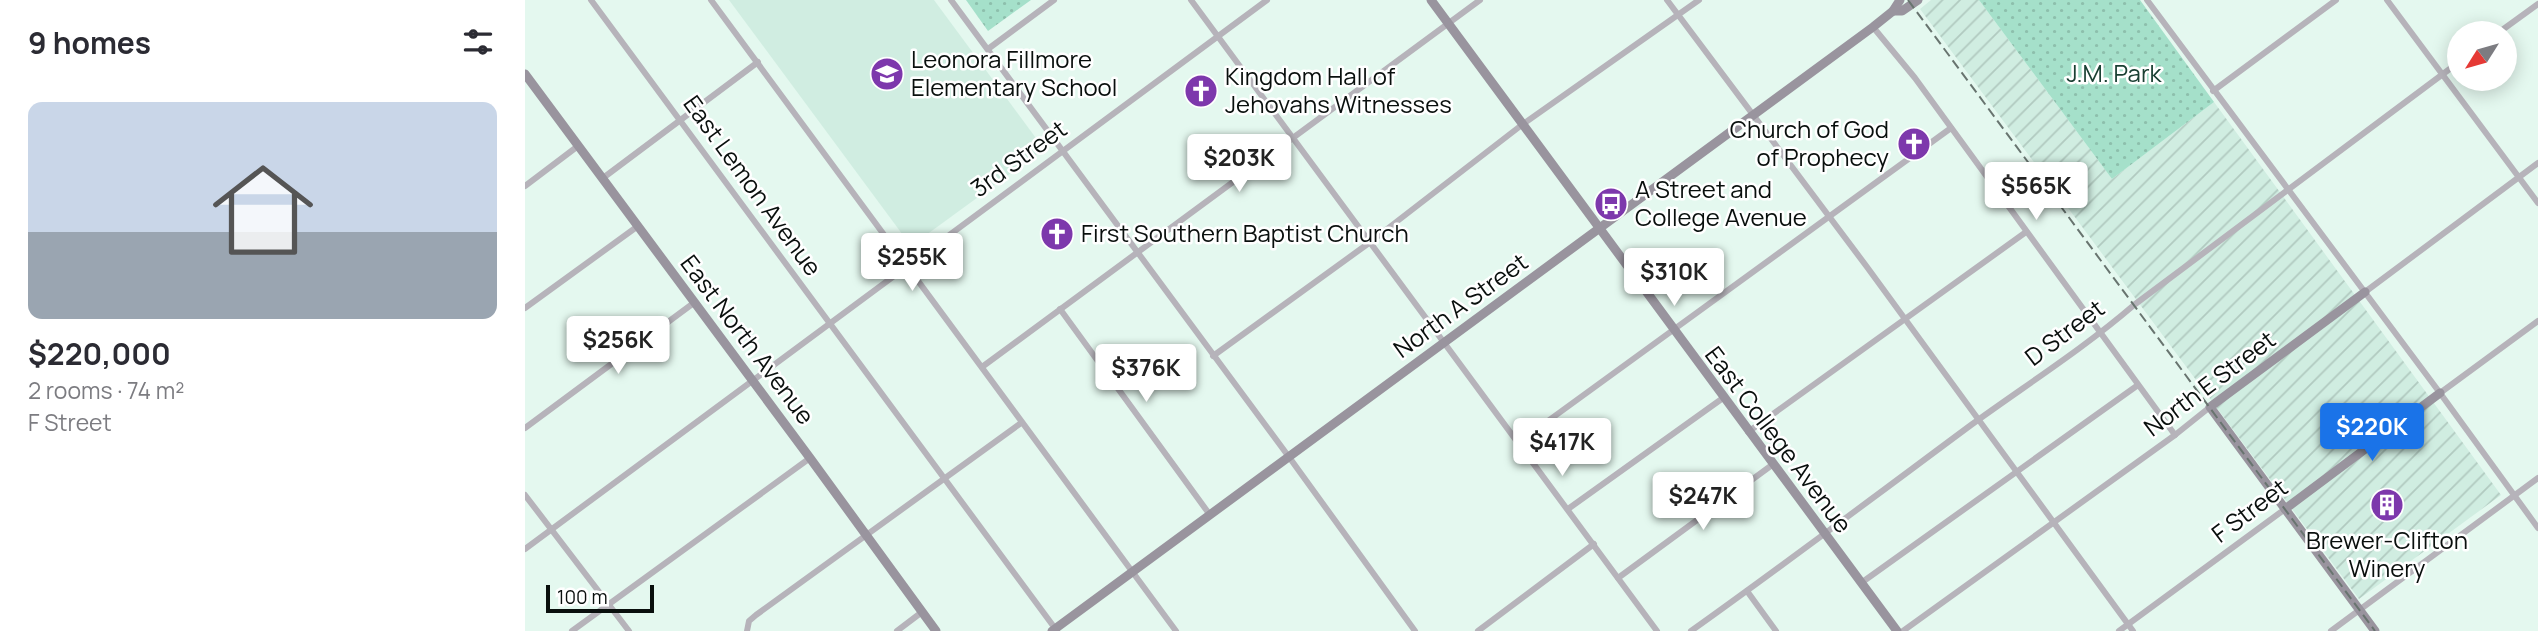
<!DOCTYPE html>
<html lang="en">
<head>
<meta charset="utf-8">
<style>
	:root { --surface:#fff; --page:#f2f2f3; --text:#2b2b33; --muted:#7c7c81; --line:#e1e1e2; --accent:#1a73e8 }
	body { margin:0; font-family:Manrope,sans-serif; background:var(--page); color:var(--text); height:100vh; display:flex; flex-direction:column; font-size:26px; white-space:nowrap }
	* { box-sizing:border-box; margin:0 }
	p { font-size:23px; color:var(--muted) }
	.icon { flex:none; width:38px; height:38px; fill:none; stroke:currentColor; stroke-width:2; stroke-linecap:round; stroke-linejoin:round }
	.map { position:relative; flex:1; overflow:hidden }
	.drawer { display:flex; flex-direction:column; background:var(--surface); width:525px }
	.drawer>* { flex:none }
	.needle { width:46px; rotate:233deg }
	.buttons { position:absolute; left:1922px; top:21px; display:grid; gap:14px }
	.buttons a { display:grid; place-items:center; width:70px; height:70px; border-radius:50%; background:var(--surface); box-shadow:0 4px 18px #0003; font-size:35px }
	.scale { position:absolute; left:21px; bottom:18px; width:108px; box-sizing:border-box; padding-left:7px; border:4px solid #090f0d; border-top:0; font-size:19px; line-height:24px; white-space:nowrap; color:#090f0d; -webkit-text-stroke:5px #fff; paint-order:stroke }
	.price { position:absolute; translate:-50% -60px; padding:0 16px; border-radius:7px; background:#fff; color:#222; font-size:23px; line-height:46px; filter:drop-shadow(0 2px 4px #0008) }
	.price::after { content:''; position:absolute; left:50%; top:42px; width:21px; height:16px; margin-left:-10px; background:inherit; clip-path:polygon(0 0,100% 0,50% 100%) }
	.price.current { background:var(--accent); color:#fff }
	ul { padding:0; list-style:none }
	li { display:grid; align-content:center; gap:14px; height:371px; padding:0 28px }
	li+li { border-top:2px solid var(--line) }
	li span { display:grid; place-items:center; height:217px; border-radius:14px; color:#555 }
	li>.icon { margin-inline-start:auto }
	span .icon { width:126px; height:126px; fill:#fffc; stroke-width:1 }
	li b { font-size:30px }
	h2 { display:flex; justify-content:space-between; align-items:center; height:84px; padding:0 28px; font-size:30px }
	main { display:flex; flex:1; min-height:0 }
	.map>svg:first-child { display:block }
	.built { fill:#d0ede1 }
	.industrial { fill:url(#industrial-furrows) }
	.park { fill:url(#park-dots) }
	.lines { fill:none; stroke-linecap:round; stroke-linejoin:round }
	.street { stroke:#b6b3ba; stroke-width:6 }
	.secondary { stroke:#99949e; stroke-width:9 }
	.rail { stroke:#68746f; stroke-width:2; stroke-dasharray:10 5; stroke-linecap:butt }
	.labels { text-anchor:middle; stroke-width:5; stroke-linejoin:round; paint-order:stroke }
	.poi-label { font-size:24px; fill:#090f0d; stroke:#fff; text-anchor:start }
	.park-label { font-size:24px; fill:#1a4033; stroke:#fff }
	.street-label { font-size:24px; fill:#090f0d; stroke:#fff }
</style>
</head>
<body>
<main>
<section class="drawer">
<h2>9 homes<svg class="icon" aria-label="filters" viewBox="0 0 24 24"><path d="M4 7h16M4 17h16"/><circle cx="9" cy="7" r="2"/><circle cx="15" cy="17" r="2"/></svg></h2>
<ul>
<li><span style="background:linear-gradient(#c9d6e8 60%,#9aa5b1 0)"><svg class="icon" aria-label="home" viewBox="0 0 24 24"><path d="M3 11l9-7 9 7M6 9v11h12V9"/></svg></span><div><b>$220,000</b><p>2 rooms · 74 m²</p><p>F Street</p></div></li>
</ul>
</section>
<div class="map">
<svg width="2013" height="631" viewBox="0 0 2013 631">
	<defs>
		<pattern id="industrial-furrows" width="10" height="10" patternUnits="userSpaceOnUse" patternTransform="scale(1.75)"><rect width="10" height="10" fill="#d0ede1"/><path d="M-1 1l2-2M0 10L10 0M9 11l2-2" fill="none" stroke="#b1cac0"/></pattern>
		<pattern id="park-dots" width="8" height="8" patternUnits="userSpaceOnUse" patternTransform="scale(1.75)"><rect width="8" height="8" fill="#a5e0ca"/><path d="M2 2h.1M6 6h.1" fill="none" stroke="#8dbfac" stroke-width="1.8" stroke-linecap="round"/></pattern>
	</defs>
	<rect width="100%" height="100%" fill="#e4f8ef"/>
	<!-- built -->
	<path class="built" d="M204,0H409L519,149L386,246Z"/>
	<!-- industrial -->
	<path class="industrial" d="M1406,0H1454L1587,179L1689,102L1976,495L1834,599L1395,9Z"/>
	<!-- park -->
	<g class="park">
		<path d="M441,0H506L463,31Z"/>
		<path d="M1454,0H1615L1689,102L1587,179Z"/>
	</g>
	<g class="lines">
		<!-- street -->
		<g class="street">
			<path d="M66,0L532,631"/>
			<path d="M186,0L651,631"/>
			<path d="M426,0L764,457L890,631"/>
			<path d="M666,0L1132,631"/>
			<path d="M1142,0L1342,267L1608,631"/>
			<path d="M1622,0L1915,393L2013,528"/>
			<path d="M1862,0L2013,203"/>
			<path d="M1348,27L1390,78L1650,435"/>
			<path d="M1973,33L2013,4"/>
			<path d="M463,49L529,0"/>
			<path d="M1688,91L1811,0"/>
			<path d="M78,178L233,62"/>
			<path d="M0,186L53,146"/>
			<path d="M1840,292L2013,163"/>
			<path d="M0,308L113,226"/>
			<path d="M535,309L685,515"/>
			<path d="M688,356L844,243L998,124L1174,0"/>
			<path d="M457,367L955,0"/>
			<path d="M1915,393L2013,321"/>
			<path d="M0,428L170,302"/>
			<path d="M1223,432L1501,232"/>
			<path d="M994,442L1426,128"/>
			<path d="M0,495L104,631"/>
			<path d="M1043,509L1198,398"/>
			<path d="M0,549L742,0"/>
			<path d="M1093,578L1247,465"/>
			<path d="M1336,583L1613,385"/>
			<path d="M1222,591L1251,631"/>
			<path d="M47,631L285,458"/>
			<path d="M222,631L224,621L231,615L496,423"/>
			<path d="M372,631L397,612"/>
			<path d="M953,631L1069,544"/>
			<path d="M1166,631C1260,564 1353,494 1446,425C1501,385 1558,349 1609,305L1934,62"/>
			<path d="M1378,631L1650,435L1685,407"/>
			<path d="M1594,631L1760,509"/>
			<path d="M1806,631L2013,478"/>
		</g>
		<!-- secondary -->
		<g class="secondary">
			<path d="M906,0L1372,631"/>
			<path d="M1368,11H1377L1393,0"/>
			<path d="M0,74L285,458L411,631"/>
			<path d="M1840,292L1685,407L1850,631"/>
			<path d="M1760,509L1915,393"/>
			<path d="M527,631L1348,27L1368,11L1375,0"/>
		</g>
		<!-- rail -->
		<path class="rail" d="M1383,0L1850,631"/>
	</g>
	<!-- icons -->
	<defs>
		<symbol id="school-disc" viewBox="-11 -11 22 22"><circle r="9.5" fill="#7d38ac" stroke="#fff"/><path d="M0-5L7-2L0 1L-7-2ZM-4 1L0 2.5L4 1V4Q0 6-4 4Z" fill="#fff"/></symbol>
		<symbol id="church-disc" viewBox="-11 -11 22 22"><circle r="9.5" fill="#7d38ac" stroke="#fff"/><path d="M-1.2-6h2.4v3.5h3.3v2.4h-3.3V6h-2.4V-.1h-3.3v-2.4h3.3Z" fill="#fff"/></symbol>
		<symbol id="bus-disc" viewBox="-11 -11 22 22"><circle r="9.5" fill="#7d38ac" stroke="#fff"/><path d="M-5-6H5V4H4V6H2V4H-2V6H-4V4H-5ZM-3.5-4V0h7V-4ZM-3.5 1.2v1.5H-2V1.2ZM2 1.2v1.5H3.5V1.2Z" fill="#fff"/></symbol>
		<symbol id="building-disc" viewBox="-11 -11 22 22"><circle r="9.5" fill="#7d38ac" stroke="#fff"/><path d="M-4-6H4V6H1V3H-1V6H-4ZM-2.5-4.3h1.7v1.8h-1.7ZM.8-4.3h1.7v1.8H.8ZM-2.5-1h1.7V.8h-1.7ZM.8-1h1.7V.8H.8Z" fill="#fff"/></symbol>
	</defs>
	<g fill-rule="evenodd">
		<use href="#school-disc" x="343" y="55" width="38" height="38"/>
		<use href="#church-disc" x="657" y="72" width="38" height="38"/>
		<use href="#church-disc" x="1370" y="125" width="38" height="38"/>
		<use href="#bus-disc" x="1067" y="185" width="38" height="38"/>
		<use href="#church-disc" x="513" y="215" width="38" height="38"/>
		<use href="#building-disc" x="1843" y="486" width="38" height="38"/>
	</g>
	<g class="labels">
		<!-- poi labels -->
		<g class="poi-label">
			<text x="386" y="68">Leonora Fillmore<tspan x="386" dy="28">Elementary School</tspan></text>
			<text x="700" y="85">Kingdom Hall of<tspan x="700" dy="28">Jehovahs Witnesses</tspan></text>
			<text x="1364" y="138" text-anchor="end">Church of God<tspan x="1364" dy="28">of Prophecy</tspan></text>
			<text x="1110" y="198">A Street and<tspan x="1110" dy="28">College Avenue</tspan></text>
			<text x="556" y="242">First Southern Baptist Church</text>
			<text x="1862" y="549" text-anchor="middle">Brewer-Clifton<tspan x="1862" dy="28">Winery</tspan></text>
		</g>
		<!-- park labels -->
		<g class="park-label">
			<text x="1589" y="82">J.M. Park</text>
		</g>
		<!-- street labels -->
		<g class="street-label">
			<text transform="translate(494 159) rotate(-36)" y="8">3rd Street</text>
			<text transform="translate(227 186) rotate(54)" y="8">East Lemon Avenue</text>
			<text transform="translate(936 306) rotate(-36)" y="8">North A Street</text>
			<text transform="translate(1540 333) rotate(-37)" y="8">D Street</text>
			<text transform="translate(222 340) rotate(53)" y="8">East North Avenue</text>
			<text transform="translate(1685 384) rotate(-37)" y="8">North E Street</text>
			<text transform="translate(1253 440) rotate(53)" y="8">East College Avenue</text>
			<text transform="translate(1725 511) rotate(-37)" y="8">F Street</text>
		</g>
	</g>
</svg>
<div class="buttons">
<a><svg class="needle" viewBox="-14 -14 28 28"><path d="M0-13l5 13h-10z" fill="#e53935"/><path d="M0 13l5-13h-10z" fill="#7c7c81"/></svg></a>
</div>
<div class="scale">100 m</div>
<b class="price" style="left:714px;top:194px">$203K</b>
<b class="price" style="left:1511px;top:222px">$565K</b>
<b class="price" style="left:387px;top:293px">$255K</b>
<b class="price" style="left:1149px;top:308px">$310K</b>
<b class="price" style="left:93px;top:376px">$256K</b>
<b class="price" style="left:621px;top:404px">$376K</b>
<b class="price current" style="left:1847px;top:463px">$220K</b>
<b class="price" style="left:1037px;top:478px">$417K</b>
<b class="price" style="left:1178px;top:532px">$247K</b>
</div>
</main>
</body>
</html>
